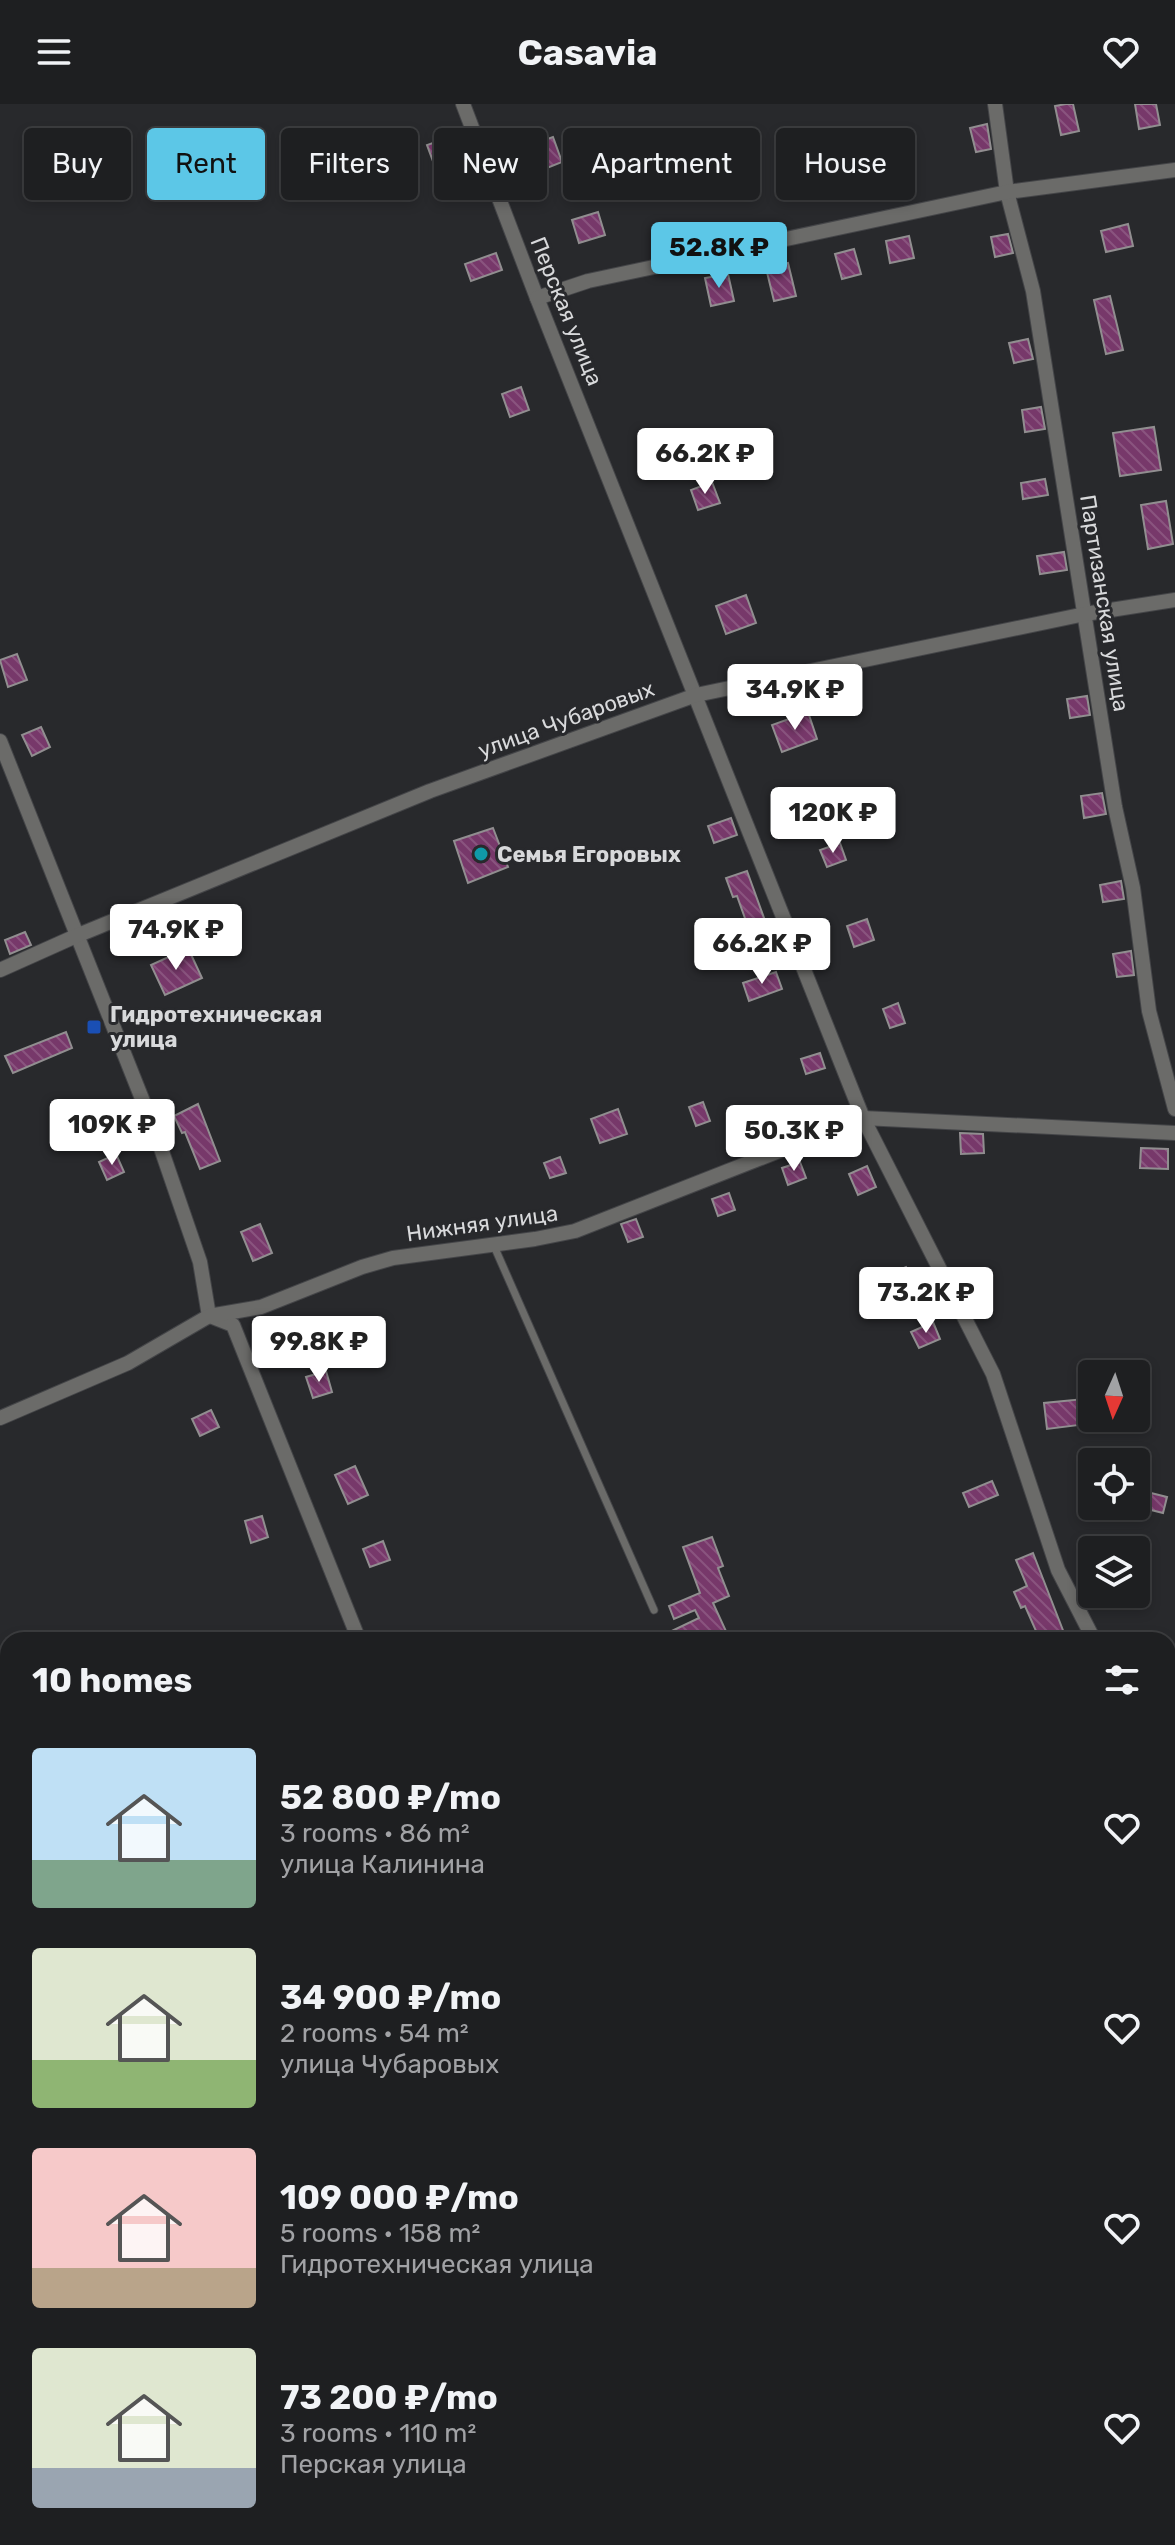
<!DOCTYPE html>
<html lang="en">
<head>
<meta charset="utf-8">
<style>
	:root { --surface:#1e1f21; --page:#26272a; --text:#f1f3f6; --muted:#a1a2a5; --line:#3c3d3f; --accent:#5cc7e7 }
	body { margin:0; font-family:Rubik,sans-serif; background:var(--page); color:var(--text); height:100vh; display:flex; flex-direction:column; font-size:30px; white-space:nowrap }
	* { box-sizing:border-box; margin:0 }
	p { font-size:26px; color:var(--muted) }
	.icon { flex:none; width:44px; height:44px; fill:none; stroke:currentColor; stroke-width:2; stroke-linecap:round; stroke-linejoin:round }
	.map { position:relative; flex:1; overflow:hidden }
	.drawer { position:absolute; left:0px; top:1528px; width:1176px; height:914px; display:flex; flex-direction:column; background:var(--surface); border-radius:24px 24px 0 0; box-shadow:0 4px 12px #0003,0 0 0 2px var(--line) }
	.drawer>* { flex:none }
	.hud { position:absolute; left:24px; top:24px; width:1128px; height:72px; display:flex; gap:16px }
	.needle { width:52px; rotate:183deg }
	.tools { position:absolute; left:1078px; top:1256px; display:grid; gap:16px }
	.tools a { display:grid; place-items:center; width:72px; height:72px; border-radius:8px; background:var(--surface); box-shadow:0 4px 12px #0003,0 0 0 2px var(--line); font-size:40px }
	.price { position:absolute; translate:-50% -68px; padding:0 18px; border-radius:8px; background:#fff; color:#222; font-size:26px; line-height:52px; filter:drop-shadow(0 2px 4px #0008) }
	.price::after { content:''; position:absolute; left:50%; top:48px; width:24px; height:18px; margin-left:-12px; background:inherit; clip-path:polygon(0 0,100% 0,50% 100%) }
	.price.current { background:var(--accent); color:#111 }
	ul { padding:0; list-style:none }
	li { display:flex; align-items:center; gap:24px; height:200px; padding:0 32px }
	li span { display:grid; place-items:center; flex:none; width:224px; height:160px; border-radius:8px; color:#555 }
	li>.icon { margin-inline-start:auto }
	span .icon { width:96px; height:96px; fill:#fffc; stroke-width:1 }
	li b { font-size:34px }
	h2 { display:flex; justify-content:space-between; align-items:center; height:96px; padding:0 32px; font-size:34px }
	.tag { padding:0 28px; border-radius:8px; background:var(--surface); box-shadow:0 4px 12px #0003,0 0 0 2px var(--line); font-size:28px; line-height:72px }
	.tag.current { background:var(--accent); color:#111 }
	header { display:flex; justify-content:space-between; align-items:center; height:104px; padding:0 32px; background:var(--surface); font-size:36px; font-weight:700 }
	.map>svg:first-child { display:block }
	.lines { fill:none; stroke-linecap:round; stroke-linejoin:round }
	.stream { stroke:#001330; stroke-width:6 }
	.building { fill:url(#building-back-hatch); stroke:#918e90; stroke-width:2 }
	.lane-casing { stroke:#444548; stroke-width:9 }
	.street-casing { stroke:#444548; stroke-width:16 }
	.lane { stroke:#6b6b69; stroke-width:7 }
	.street { stroke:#6b6b69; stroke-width:14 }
	.culture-dot { fill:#0f9aa8; stroke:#28292c; stroke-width:3 }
	.transit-dot { fill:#1a4fb4; stroke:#28292c; stroke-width:3 }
	.labels { text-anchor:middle; stroke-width:6; stroke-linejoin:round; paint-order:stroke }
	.street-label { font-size:22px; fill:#d8d9db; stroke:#28292c }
	.poi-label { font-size:22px; font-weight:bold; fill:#d8d9db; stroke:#28292c; text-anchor:start }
</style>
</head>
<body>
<header><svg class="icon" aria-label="menu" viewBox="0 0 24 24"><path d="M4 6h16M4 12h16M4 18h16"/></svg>Casavia<svg class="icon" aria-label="heart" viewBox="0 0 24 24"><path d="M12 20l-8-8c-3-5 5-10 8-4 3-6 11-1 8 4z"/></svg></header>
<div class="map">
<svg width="1175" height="2441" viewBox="0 0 1175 2441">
	<defs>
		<pattern id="building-back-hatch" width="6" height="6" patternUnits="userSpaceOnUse" patternTransform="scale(2)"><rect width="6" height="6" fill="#77386a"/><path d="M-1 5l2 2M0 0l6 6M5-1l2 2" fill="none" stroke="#8a547f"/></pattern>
	</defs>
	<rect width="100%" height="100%" fill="#28292c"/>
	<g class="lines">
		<!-- stream -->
		<g class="stream">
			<path d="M1168,1655L1175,1653"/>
			<path d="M0,1715L8,1725"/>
		</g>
	</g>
	<!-- building -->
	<g class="building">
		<path d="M1066,0H1073L1079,27L1061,31L1055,2Z"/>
		<path d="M1135,0H1156L1160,21L1139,25Z"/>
		<path d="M987,20L991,45L976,48L970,24Z"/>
		<path d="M450,33L456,52L434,60L427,41Z"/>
		<path d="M553,33L562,58L542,66L533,40Z"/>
		<path d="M830,51L834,70L809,76L805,56Z"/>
		<path d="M753,60L759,83L740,88L734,65Z"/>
		<path d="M598,108L605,131L579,139L572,116Z"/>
		<path d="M1128,120L1133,142L1106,148L1101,127Z"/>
		<path d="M1008,130L1013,149L995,153L991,133Z"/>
		<path d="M909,132L914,154L890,159L886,137Z"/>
		<path d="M854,145L861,170L842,175L835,150Z"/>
		<path d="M496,149L502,166L471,177L465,160Z"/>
		<path d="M788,159L796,192L774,197L766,164Z"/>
		<path d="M728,170L734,197L711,202L705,174Z"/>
		<path d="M1110,192L1123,246L1106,250L1094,196Z"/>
		<path d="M1028,235L1033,255L1014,259L1009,239Z"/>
		<path d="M521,283L529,306L510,313L502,290Z"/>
		<path d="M1041,303L1045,325L1025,328L1022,306Z"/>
		<path d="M1154,323L1161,366L1120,372L1113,329Z"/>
		<path d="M1045,375L1048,391L1023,395L1021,379Z"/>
		<path d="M712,378L720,399L698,406L691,386Z"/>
		<path d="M1166,397L1173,440L1148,445L1141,401Z"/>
		<path d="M1064,448L1067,466L1040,470L1037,452Z"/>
		<path d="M746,491L756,519L726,530L716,502Z"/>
		<path d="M17,550L27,576L8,583L0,556Z"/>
		<path d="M1087,592L1090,611L1070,614L1067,595Z"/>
		<path d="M808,608L817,635L782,648L772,621Z"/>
		<path d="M41,623L50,643L32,652L22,631Z"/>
		<path d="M825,689L831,705L808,714L802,697Z"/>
		<path d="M1102,689L1106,710L1084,714L1081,692Z"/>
		<path d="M731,714L737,731L714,739L708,722Z"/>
		<path d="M493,724L508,763L468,779L454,737Z"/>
		<path d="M840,739L846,756L827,763L820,746Z"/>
		<path d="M747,767L768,825L751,831L737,792L733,793L726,774Z"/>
		<path d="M1121,777L1124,795L1103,798L1100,781Z"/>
		<path d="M867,815L874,836L854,843L847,822Z"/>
		<path d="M25,828L31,841L10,850L5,836Z"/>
		<path d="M188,844L202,874L165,891L151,861Z"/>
		<path d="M1131,847L1134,871L1117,873L1113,850Z"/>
		<path d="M776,868L782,885L749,897L743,879Z"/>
		<path d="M898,899L905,919L890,924L883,905Z"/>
		<path d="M66,928L72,944L13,969L5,952Z"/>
		<path d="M820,949L825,964L806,970L801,955Z"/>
		<path d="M703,998L710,1017L696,1022L689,1003Z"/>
		<path d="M198,1000L220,1057L200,1065L185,1028L182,1029L174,1012Z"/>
		<path d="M618,1005L627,1030L600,1039L591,1015Z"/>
		<path d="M960,1029L983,1030L984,1049L961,1050Z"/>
		<path d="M1141,1044L1168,1045V1065L1140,1064Z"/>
		<path d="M116,1050L124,1068L107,1076L99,1058Z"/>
		<path d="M560,1053L566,1069L550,1074L544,1059Z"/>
		<path d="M800,1058L806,1074L788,1081L782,1064Z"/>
		<path d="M867,1062L876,1083L858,1091L849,1070Z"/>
		<path d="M729,1089L735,1106L718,1112L712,1095Z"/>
		<path d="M636,1115L643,1133L628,1138L621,1120Z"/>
		<path d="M260,1120L272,1149L253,1157L241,1128Z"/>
		<path d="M906,1163L915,1183L899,1190L890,1170Z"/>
		<path d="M933,1218L940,1235L919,1244L911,1228Z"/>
		<path d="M326,1267L332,1288L313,1294L306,1273Z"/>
		<path d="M1084,1295L1087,1320L1047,1325L1044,1299Z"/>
		<path d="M211,1306L219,1323L200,1332L192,1315Z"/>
		<path d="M355,1362L368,1391L348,1400L335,1371Z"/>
		<path d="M992,1377L998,1391L969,1403L963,1389Z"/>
		<path d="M1147,1388L1167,1393L1163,1409L1143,1404Z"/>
		<path d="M262,1412L268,1433L251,1439L245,1417Z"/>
		<path d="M712,1433L723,1462L718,1464L729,1492L713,1499L730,1536H653L699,1514L695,1506L674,1515L669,1502L700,1489L683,1443Z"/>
		<path d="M383,1437L390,1456L370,1463L363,1445Z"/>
		<path d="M1033,1449L1064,1529L1047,1536H1040L1025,1502L1021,1504L1014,1488L1027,1482L1016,1456Z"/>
	</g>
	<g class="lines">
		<defs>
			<path id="lane" d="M494,1142L654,1506"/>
			<g id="street">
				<path d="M463,0L537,194L863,1014L993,1270L1058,1466L1094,1536"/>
				<path d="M995,0L1007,88L1033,187L1115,703L1133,784L1149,907L1175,1005"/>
				<path d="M537,194L588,177L1007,88L1175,66"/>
				<path d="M0,637L156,1030L200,1158L209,1212"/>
				<path d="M0,866L76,832L430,687L696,591L1085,510L1175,496"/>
				<path d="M210,1212L233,1221L359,1536"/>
				<path d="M0,1314L128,1259L209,1212L261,1203L362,1163L393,1154L535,1135L575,1127L863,1014L1175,1029"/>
				<path d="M0,2359L8,2367"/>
				<path d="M80,2434L88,2441"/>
			</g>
		</defs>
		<!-- lane casing -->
		<use href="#lane" class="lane-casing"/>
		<!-- street casing -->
		<use href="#street" class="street-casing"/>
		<!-- lane -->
		<use href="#lane" class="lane"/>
		<!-- street -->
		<use href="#street" class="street"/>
	</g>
	<!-- markers -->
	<circle class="culture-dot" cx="481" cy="750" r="8"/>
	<rect class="transit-dot" x="86" y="915" width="16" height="16" rx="4"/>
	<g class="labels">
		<!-- street labels -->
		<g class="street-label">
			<text transform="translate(567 207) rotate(68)" y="8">Перская улица</text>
			<text transform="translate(1105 499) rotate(81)" y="8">Партизанская улица</text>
			<text transform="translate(566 615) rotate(-20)" y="8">улица Чубаровых</text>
			<text transform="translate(482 1119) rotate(-8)" y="8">Нижняя улица</text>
		</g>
		<!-- poi labels -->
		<g class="poi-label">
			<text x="497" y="758">Семья Егоровых</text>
			<text x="110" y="918">Гидротехническая<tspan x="110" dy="25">улица</tspan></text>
		</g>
	</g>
</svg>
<div class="tools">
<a><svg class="needle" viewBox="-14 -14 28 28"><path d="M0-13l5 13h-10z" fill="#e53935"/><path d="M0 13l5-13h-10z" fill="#a1a2a5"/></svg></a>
<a><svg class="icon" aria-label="locate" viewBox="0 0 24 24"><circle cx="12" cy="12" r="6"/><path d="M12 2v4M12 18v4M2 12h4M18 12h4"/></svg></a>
<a><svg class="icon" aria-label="layers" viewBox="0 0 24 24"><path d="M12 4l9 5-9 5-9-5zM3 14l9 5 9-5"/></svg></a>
</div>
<b class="price current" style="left:719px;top:186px">52.8K ₽</b>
<b class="price" style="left:705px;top:392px">66.2K ₽</b>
<b class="price" style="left:795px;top:628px">34.9K ₽</b>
<b class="price" style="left:833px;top:751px">120K ₽</b>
<b class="price" style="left:176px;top:868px">74.9K ₽</b>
<b class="price" style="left:762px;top:882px">66.2K ₽</b>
<b class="price" style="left:112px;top:1063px">109K ₽</b>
<b class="price" style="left:794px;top:1069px">50.3K ₽</b>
<b class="price" style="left:926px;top:1231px">73.2K ₽</b>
<b class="price" style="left:319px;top:1280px">99.8K ₽</b>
<div class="hud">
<a class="tag">Buy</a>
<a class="tag current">Rent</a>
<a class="tag">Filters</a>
<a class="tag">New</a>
<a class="tag">Apartment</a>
<a class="tag">House</a>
</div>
<section class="drawer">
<h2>10 homes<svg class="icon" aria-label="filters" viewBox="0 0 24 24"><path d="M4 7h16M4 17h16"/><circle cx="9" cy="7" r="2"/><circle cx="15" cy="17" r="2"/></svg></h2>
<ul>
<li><span style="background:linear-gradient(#bfe0f5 70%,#7fa58c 0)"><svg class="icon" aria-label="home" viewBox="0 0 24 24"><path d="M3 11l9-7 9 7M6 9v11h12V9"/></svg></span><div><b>52 800 ₽/mo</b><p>3 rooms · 86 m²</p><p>улица Калинина</p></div><svg class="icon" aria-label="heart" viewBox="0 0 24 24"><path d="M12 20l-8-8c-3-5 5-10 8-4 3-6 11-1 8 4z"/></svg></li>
<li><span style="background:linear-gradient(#dfe7d0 70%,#8fb573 0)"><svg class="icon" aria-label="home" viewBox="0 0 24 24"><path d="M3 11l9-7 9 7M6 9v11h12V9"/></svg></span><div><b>34 900 ₽/mo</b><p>2 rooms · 54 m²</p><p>улица Чубаровых</p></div><svg class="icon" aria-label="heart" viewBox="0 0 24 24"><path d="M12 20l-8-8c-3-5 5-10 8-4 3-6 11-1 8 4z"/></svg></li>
<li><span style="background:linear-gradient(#f6c9c9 75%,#b9a48a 0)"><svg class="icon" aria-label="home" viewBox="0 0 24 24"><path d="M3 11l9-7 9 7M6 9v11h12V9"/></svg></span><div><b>109 000 ₽/mo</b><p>5 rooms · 158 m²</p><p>Гидротехническая улица</p></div><svg class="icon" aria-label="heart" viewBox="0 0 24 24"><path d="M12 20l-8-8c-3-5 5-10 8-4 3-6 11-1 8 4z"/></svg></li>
<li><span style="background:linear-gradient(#dfe7d0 75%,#9aa5b1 0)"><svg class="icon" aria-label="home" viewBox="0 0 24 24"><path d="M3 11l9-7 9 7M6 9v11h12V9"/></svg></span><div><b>73 200 ₽/mo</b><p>3 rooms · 110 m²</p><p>Перская улица</p></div><svg class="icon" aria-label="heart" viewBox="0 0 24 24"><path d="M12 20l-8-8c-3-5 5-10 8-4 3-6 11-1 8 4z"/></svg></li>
</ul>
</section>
</div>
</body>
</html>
